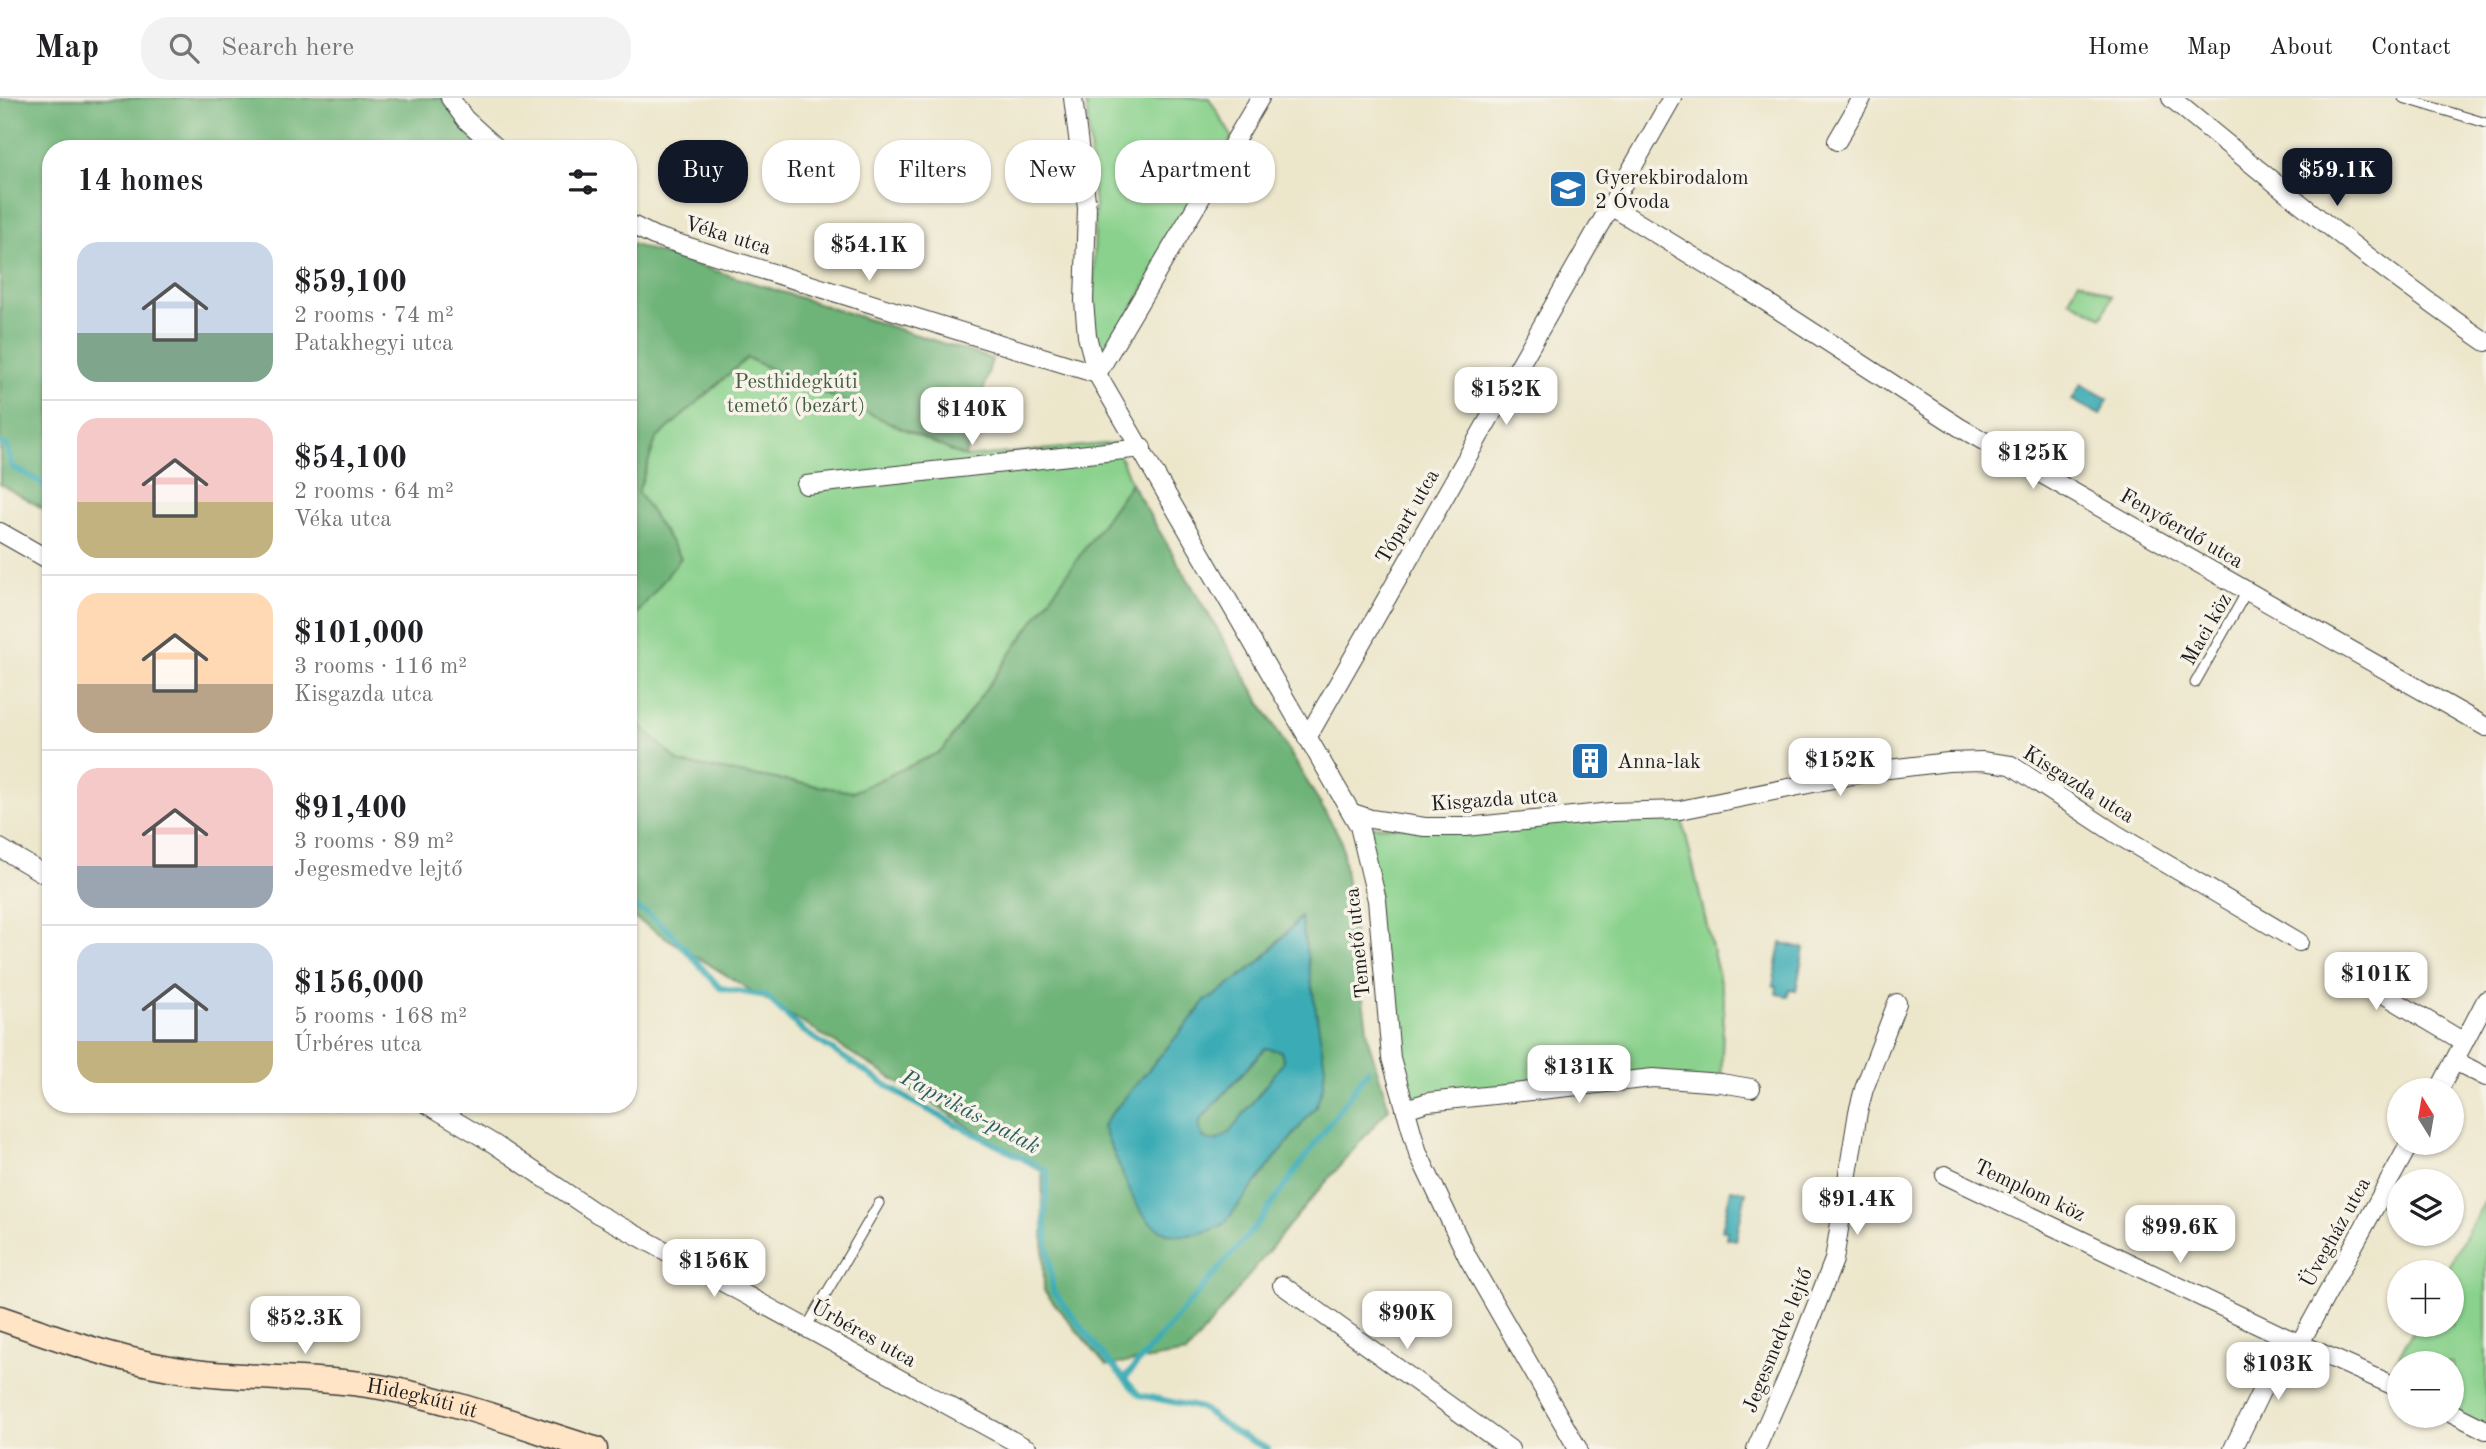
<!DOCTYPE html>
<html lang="en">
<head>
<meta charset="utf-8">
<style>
	:root { --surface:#fff; --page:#f2f2f2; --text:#202124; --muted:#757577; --line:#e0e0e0; --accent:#111827 }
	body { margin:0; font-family:"Old Standard TT",serif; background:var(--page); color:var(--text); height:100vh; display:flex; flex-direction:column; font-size:26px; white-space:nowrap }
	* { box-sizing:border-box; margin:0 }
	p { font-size:23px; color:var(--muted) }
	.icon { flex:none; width:38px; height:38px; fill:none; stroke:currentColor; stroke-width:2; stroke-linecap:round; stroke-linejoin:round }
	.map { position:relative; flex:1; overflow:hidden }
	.sheet { position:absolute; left:42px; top:42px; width:595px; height:973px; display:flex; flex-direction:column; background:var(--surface); border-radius:28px; box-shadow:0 2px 5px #0004 }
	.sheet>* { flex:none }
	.hud { position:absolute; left:658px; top:42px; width:665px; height:63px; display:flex; gap:14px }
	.needle { width:46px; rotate:349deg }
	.buttons { position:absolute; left:2387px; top:980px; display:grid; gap:14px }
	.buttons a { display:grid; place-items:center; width:77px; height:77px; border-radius:50%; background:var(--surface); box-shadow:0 2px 5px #0004; font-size:35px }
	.price { position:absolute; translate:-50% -60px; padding:0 16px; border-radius:14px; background:#fff; color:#222; font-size:23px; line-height:46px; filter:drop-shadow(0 2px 4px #0008) }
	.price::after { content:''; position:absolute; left:50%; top:42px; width:21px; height:16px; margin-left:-10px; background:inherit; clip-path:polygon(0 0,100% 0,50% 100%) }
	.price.active { background:var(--accent); color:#fff }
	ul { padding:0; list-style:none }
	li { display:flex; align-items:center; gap:21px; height:175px; padding:0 35px }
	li+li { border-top:2px solid var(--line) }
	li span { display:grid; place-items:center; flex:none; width:196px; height:140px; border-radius:21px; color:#555 }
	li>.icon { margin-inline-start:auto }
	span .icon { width:84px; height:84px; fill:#fffc; stroke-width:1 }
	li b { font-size:30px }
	h2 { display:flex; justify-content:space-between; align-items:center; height:84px; padding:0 35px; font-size:30px }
	.chip { padding:0 24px; border-radius:28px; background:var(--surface); box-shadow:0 2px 5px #0004; font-size:24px; line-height:63px }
	.chip.active { background:var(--accent); color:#fff }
	header { display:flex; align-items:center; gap:42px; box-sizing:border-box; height:98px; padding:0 35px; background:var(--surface); border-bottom:2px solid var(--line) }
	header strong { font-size:33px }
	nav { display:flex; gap:38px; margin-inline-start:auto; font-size:24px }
	.search { width:490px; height:63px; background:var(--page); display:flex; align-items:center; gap:18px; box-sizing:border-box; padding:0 24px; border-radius:28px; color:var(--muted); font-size:26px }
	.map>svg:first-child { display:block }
	.green { fill:#89d18c; stroke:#527654; stroke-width:2 }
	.forest { fill:#6eb378; stroke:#45684a; stroke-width:2; fill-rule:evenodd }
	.water { fill:#3bacb5; stroke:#2c6468; stroke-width:2; fill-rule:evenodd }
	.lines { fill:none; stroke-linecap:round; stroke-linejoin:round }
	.stream { stroke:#3bacb5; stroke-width:6 }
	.service-casing { stroke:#3b3a36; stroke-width:11 }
	.minor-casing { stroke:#3b3a36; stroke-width:20 }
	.secondary-casing { stroke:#3b3a36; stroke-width:27 }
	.service { stroke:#fff; stroke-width:9 }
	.minor { stroke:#fff; stroke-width:18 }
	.secondary { stroke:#ffe4c6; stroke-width:24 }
	.labels { text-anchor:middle; stroke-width:7; stroke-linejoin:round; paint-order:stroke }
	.poi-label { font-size:21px; fill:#1c1c1c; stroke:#f7f3e8; text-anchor:start }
	.street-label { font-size:21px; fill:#1c1c1c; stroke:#f7f3e8 }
	.park-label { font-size:21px; fill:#425b43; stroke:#f7f3e8 }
	.water-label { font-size:23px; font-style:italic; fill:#2a5d61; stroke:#f7f3e8 }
</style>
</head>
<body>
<header>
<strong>Map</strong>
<div class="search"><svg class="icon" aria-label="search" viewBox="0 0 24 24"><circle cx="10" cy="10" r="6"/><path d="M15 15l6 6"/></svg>Search here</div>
<nav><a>Home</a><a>Map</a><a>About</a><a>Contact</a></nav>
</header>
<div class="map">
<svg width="2486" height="1351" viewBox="0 0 2486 1351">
	<rect width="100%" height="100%" fill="#f7f3e8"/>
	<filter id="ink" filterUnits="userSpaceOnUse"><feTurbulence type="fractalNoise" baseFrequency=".0143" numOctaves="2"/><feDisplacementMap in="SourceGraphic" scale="14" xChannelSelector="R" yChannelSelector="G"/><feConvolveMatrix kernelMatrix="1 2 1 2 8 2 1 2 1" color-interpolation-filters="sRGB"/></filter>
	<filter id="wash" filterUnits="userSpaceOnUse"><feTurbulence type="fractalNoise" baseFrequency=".00686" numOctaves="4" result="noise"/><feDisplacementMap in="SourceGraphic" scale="28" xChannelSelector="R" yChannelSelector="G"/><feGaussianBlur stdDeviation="1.57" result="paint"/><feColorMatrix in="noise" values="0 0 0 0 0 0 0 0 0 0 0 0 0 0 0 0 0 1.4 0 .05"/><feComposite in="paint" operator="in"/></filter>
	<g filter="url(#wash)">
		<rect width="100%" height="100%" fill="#ece6cb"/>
		<!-- green -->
		<g class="green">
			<path d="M1086,0H1209L1232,39L1100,266L1093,234L1095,108Z"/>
			<path d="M689,172L949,352L965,359L1115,345L1131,385L943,653L853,694L680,665L628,616V527L680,460L638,394L656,341L701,301Z"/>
			<path d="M2079,182L2112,198L2102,219L2069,202Z"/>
			<path d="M1680,712L1724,901L1721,985L1653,980L1405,1011L1359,728L1425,729Z"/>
			<path d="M2486,1101V1332L2452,1315V1265H2399V1290L2384,1284L2416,1227H2452V1174H2445Z"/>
		</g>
		<!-- forest -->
		<g class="forest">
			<path d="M0,0H441L481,51H51V415L0,386Z"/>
			<path d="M628,145L992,261L965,359L747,260L656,341L638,394L681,460L628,527Z"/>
			<path d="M1131,385L1341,741L1369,945L1389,1010L1291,1125L1187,1255L1106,1268L1044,1193L1042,1074L628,816V616L680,665L853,694L942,653ZM1300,819L1323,988L1316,1008L1223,1127L1117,1061L1107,1040L1205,902L1213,899L1261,863Z"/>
			<path d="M1265,950L1281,953L1284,960L1282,966L1229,1035C1213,1048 1198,1046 1200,1023Z"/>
		</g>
		<!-- water -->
		<g class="water">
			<path d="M2081,286L2108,301L2100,317L2072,302Z"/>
			<path d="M1301,819L1325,969L1323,988L1316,1008L1223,1127C1142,1164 1134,1096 1107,1040L1103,1029L1106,1022L1199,912L1205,902L1213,899L1261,863ZM1265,950L1281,953L1283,960L1282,966L1229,1035C1213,1048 1198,1046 1200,1022Z"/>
			<path d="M1781,845L1804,850L1796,893L1789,892L1788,898L1776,896L1777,889L1773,887Z"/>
			<path d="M1731,1091L1746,1094L1736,1142L1726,1140L1727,1133L1722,1132Z"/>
		</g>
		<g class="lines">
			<!-- stream -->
			<g class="stream">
				<path d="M0,345L7,348L12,369L39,383L51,395"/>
				<path d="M628,807L647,815L669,833L720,890L766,898L803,933L911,1003L1047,1073L1045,1124L1053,1193L1103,1257L1139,1297L1201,1310L1234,1334L1268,1351"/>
				<path d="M1125,1280L1259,1124L1368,972"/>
			</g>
		</g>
	</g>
	<g filter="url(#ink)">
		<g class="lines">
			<defs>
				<g id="service">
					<path d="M2403,0L2486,25"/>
					<path d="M2195,585L2247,493"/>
					<path d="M806,1230L879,1105"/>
				</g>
				<g id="minor">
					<path d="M450,0L465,21L498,51"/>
					<path d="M1073,0L1087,110L1084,203L1087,238L1097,276L1359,728L1377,802L1391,960L1418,1055L1468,1160L1578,1351"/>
					<path d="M2171,0C2273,84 2376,169 2486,244"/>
					<path d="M1837,43L1862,0"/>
					<path d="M1609,107L1748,192L1959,329L2486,629"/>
					<path d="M628,125L654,138L1097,276"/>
					<path d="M1097,276L1260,0"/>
					<path d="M806,387L1142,350"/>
					<path d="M0,434L51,463"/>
					<path d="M1307,640L1672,0"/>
					<path d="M1353,715L1371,721L1425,729H1466L1611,714L1680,712L1872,673L1948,664L1982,663L2011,667L2116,736L2299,844"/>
					<path d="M0,750L51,780"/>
					<path d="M2368,887L2464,944"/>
					<path d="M2455,963L2486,979"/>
					<path d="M2439,992L2486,902"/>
					<path d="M427,1006L494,1046L596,1115L1028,1351"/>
					<path d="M1405,1011L1428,1004L1653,980L1721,985L1751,990"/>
					<path d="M1945,1077L2287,1240L2399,1290"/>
					<path d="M1282,1187L1510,1351"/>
					<path d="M2300,1245L2410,1045"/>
					<path d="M2452,1315L2486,1332"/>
					<path d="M1756,1351L1790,1274L1834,1162L1858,1014L1864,991L1897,905"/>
					<path d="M2233,1351L2287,1240"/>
				</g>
				<g id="secondary">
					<path id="s1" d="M0,1220C63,1242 128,1266 195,1274C257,1282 319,1278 380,1289C453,1302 524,1329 595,1351"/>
				</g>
			</defs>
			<!-- service casing -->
			<use href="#service" class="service-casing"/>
			<!-- minor casing -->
			<use href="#minor" class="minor-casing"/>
			<!-- secondary casing -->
			<use href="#secondary" class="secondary-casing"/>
			<!-- service -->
			<use href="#service" class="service"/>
			<!-- minor -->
			<use href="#minor" class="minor"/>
			<!-- secondary -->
			<use href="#secondary" class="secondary"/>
		</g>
	</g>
	<!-- icons -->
	<defs>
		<symbol id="school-square" viewBox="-11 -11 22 22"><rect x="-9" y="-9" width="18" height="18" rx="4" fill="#1f6fb2" stroke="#f7f3e8"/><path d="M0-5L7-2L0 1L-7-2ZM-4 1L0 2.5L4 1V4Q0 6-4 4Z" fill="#fff"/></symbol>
		<symbol id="building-square" viewBox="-11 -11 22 22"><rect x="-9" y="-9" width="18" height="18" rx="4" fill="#1f6fb2" stroke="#f7f3e8"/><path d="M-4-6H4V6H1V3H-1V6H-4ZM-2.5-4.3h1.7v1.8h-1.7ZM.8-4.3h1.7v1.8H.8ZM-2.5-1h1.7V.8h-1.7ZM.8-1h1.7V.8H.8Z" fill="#fff"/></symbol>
	</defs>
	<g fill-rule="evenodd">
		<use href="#school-square" x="1546" y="69" width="44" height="44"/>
		<use href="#building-square" x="1568" y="641" width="44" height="44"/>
	</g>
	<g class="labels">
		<!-- poi labels -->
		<g class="poi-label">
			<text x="1595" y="86">Gyerekbirodalom<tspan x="1595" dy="24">2 Óvoda</tspan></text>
			<text x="1617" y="670">Anna-lak</text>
		</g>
		<!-- street labels -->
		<g class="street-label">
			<text transform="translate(728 137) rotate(17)" y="7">Véka utca</text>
			<text transform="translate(1407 418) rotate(-60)" y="7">Tópart utca</text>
			<text transform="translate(2182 430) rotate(30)" y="7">Fenyőerdő utca</text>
			<text transform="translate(2206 531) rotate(-60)" y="7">Maci köz</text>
			<text transform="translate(2079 686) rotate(32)" y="7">Kisgazda utca</text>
			<text transform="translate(1494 701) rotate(-4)" y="7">Kisgazda utca</text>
			<text transform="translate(1357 845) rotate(-96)" y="7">Temető utca</text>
			<text transform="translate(2030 1092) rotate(25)" y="7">Templom köz</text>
			<text transform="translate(2335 1134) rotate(-61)" y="7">Üvegház utca</text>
			<text transform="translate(864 1235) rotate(29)" y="7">Úrbéres utca</text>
			<text transform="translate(1777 1242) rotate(-68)" y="7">Jegesmedve lejtő</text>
			<text dy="7" stroke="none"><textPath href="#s1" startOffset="432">Hidegkúti út</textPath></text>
		</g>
		<!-- park labels -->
		<g class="park-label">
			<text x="796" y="290">Pesthidegkúti<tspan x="796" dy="24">temető (bezárt)</tspan></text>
		</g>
		<!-- water labels -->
		<g class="water-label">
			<text transform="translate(971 1013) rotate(28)" y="8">Paprikás-patak</text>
		</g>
	</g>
</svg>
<div class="buttons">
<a><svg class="needle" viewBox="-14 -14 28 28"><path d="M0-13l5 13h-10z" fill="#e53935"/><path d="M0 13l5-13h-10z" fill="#757577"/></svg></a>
<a><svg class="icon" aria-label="layers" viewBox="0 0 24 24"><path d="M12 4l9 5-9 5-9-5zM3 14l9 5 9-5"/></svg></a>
<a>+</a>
<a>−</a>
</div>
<b class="price active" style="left:2337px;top:110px">$59.1K</b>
<b class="price" style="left:869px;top:185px">$54.1K</b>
<b class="price" style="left:1506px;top:329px">$152K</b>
<b class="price" style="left:972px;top:349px">$140K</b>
<b class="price" style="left:2033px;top:393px">$125K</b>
<b class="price" style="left:1840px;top:700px">$152K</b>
<b class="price" style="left:2376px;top:914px">$101K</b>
<b class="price" style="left:1579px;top:1007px">$131K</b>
<b class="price" style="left:1857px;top:1139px">$91.4K</b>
<b class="price" style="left:2180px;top:1167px">$99.6K</b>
<b class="price" style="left:714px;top:1201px">$156K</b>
<b class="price" style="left:1407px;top:1253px">$90K</b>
<b class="price" style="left:305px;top:1258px">$52.3K</b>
<b class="price" style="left:2278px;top:1304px">$103K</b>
<div class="hud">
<a class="chip active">Buy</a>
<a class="chip">Rent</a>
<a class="chip">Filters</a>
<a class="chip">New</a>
<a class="chip">Apartment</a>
</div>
<section class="sheet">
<h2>14 homes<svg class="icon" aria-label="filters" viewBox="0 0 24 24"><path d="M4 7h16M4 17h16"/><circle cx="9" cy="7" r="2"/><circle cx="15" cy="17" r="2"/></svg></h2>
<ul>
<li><span style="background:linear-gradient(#c9d6e8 65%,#7fa58c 0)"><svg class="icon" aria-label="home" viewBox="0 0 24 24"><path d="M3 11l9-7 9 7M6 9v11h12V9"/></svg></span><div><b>$59,100</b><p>2 rooms · 74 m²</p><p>Patakhegyi utca</p></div></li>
<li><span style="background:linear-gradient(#f6c9c9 60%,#c2b280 0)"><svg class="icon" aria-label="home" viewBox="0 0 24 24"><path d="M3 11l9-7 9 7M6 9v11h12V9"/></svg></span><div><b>$54,100</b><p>2 rooms · 64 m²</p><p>Véka utca</p></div></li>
<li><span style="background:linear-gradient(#ffd9b3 65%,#b9a48a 0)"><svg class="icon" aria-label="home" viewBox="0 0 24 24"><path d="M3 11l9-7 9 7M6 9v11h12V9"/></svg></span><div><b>$101,000</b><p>3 rooms · 116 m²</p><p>Kisgazda utca</p></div></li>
<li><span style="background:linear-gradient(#f6c9c9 70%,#9aa5b1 0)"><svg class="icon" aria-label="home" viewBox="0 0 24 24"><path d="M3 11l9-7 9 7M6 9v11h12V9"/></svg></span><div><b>$91,400</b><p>3 rooms · 89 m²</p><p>Jegesmedve lejtő</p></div></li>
<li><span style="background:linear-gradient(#c9d6e8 70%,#c2b280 0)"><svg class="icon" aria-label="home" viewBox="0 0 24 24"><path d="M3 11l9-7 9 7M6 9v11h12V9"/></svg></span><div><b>$156,000</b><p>5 rooms · 168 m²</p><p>Úrbéres utca</p></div></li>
</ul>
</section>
</div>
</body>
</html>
